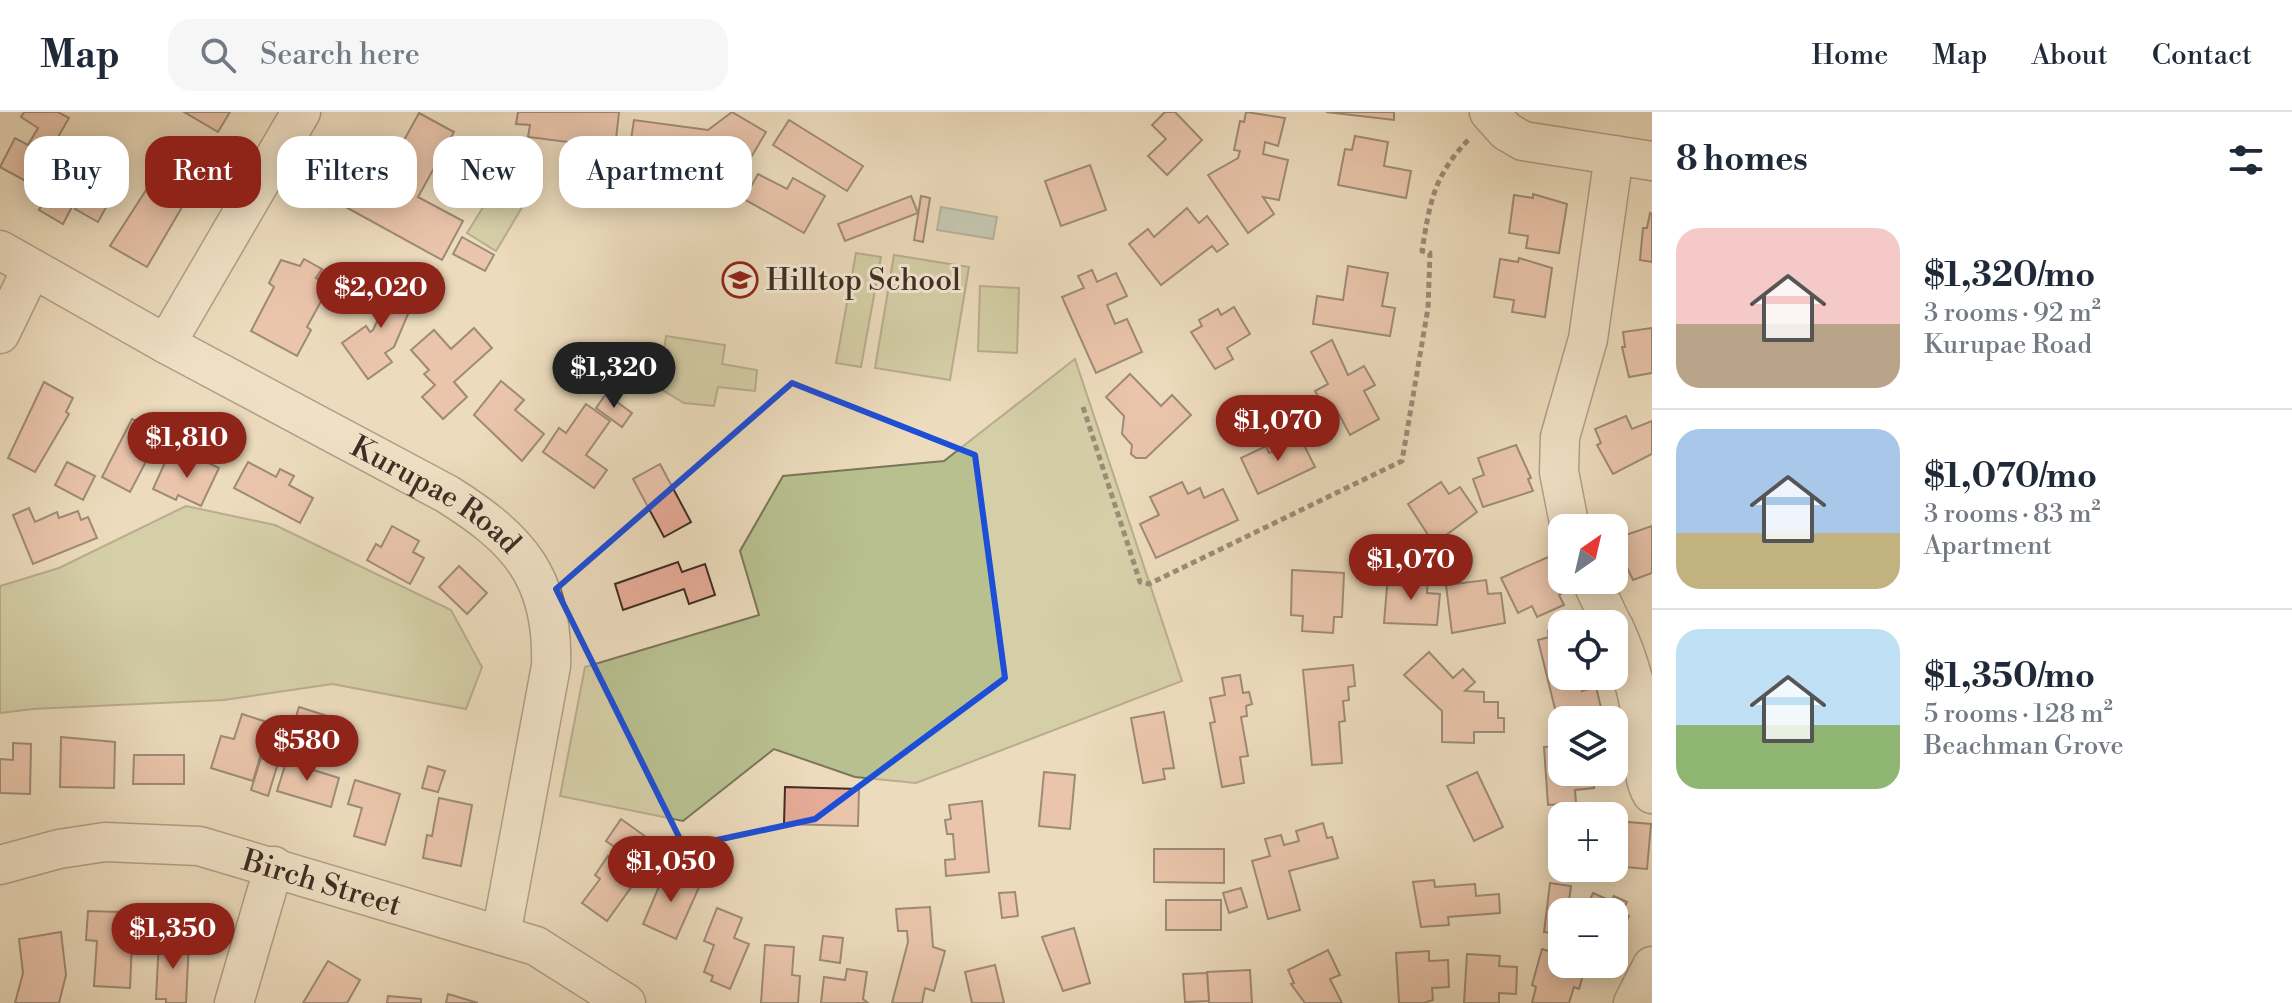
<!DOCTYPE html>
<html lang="en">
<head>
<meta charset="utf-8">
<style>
	:root { --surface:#fff; --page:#f6f6f7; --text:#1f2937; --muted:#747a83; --line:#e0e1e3; --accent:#8f2418 }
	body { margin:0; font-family:"Libre Bodoni",serif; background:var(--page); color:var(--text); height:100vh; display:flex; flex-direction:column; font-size:30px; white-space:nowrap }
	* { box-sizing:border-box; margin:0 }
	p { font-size:26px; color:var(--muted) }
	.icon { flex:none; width:44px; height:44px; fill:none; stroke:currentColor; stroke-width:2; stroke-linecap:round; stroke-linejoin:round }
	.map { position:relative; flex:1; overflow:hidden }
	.drawer { display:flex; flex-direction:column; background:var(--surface); width:640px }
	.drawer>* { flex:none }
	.hud { position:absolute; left:24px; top:24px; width:760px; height:72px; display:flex; gap:16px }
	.needle { width:52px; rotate:34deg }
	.controls { position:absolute; left:1548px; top:402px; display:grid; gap:16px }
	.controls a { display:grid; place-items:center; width:80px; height:80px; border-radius:16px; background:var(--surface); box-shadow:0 4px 20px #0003; font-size:40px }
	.price { position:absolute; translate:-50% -68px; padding:0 18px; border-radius:28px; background:var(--accent); color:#fff; font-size:26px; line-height:52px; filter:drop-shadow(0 2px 4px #0008) }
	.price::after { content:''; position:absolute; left:50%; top:48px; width:24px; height:18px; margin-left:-12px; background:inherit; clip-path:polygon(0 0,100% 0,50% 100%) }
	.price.active { background:#222; color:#fff }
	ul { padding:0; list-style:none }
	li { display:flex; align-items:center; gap:24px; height:200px; padding:0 24px }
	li+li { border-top:2px solid var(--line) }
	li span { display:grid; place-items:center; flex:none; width:224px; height:160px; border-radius:24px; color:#555 }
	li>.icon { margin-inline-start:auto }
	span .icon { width:96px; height:96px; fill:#fffc; stroke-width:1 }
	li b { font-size:34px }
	h2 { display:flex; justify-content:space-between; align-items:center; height:96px; padding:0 24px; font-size:34px }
	.pill { padding:0 28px; border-radius:24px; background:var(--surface); box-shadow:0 4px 20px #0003; font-size:28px; line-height:72px }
	.pill.active { background:var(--accent); color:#fff }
	header { display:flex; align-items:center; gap:48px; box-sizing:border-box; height:112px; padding:0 40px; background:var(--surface); border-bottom:2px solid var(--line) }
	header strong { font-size:38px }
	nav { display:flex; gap:44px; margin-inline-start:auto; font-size:28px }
	.search { width:560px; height:72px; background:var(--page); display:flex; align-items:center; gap:20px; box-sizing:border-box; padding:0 28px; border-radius:24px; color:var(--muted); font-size:30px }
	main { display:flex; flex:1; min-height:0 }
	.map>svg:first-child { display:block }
	.green { fill:#b8c090; stroke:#7b765a; stroke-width:2 }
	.water { fill:#99bbaf; stroke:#758278; stroke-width:2 }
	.building { fill:#e6ab97; stroke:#3e2c25; stroke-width:2 }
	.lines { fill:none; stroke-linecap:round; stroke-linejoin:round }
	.minor-casing { stroke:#6a584b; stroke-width:41 }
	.path { stroke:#3e2c25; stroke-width:5; stroke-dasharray:6 4; stroke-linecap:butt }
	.minor { stroke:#f3e8d3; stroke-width:38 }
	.marked { fill:none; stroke:#1d4ed8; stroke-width:6; stroke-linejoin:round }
	.labels { text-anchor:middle; stroke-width:6; stroke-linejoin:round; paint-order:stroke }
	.poi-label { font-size:30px; fill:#3e2c25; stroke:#f3e8d3; text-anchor:start }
	.street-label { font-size:30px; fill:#3e2c25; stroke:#f3e8d3 }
</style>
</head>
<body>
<header>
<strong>Map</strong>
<div class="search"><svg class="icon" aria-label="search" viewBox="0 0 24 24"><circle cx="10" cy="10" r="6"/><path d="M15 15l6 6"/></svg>Search here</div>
<nav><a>Home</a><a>Map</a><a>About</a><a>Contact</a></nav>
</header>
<main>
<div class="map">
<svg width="1652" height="891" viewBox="0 0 1652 891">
	<rect width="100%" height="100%" fill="#ecdbbc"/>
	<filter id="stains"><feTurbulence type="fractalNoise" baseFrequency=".0025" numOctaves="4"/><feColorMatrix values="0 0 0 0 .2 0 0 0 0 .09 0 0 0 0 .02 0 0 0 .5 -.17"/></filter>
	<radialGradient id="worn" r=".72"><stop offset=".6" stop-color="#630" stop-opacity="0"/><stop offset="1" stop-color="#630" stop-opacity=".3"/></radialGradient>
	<!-- green -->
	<g class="green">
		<path d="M508,55L536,72L496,139L467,121Z"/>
		<path d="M856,141L881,145L861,255L836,251Z"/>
		<path d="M894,143L969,155L950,268L875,256Z"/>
		<path d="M980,174L1019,176L1017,241L978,239Z"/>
		<path d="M666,224L725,233L722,252L757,258L755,279L718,275L714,294L684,291L659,276Z"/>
		<path d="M1075,247L1182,569L916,671L855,665L774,637L683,709L560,684L585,555L759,503L740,439L783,364L944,349Z"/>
		<path d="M186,394L275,413L451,498L482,555L466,597L332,572L224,588L33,597L0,601V474L59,456Z"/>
	</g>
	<!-- water -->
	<path class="water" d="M941,95L997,105L993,127L937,118Z"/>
	<!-- building -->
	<g class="building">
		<path d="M24,0H58L69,6L31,72L0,55L15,26L28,33L38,16L21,5Z"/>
		<path d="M184,0H230L218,20Z"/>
		<path d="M518,0H619L615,36L528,25L530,13L516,12Z"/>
		<path d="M732,0L766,20L730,81L712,79V85L624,73L634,8L708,18Z"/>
		<path d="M1165,0H1175L1202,28L1167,63L1148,44L1166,27L1152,13Z"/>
		<path d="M1246,0L1285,6L1278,34L1265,30L1263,42L1288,48L1279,88L1263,85L1274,102L1248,121L1208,63L1238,46L1240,39L1234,38L1240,9L1244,10Z"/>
		<path d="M1326,0H1394V8Z"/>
		<path d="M419,1L454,20L418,85L463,109L442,148L333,88L352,54L381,70Z"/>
		<path d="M789,8L863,54L847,79L773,33Z"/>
		<path d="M1355,24L1388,30L1384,54L1411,59L1406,86L1338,73L1345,37L1352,38Z"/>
		<path d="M69,46L105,67L109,59L122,66L98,110L75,97L79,92L51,76Z"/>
		<path d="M1090,53L1106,98L1061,114L1045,69Z"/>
		<path d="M159,58L192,78L147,155L110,134Z"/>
		<path d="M758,62L787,77L793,66L825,84L804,121L744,87Z"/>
		<path d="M51,76L75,89L63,112L39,98Z"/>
		<path d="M1533,82L1567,92L1559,141L1526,136L1528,124L1509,121L1514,83L1533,86Z"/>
		<path d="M911,84L918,101L845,129L838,112Z"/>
		<path d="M921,84L930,86L923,130L914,128Z"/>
		<path d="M1187,96L1199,111L1207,104L1228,132L1217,140L1212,134L1161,173L1129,132L1148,117L1154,125Z"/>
		<path d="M1650,101L1652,102V150L1640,148L1643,116H1647Z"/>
		<path d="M462,125L494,143L485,159L453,142Z"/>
		<path d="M1519,146L1552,156L1545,205L1512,200L1514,188L1494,185L1500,147L1518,150Z"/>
		<path d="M304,147L322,157L316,166L330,173L307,215L311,218L297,244L251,219L274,175L269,171L281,148L300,154Z"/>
		<path d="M1348,154L1388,161L1382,194L1395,196L1390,224L1313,212L1317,184L1343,188Z"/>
		<path d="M1092,158L1097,170L1116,161L1127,184L1107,193L1115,212L1127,207L1142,240L1096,261L1062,185L1084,176L1078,164Z"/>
		<path d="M396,168L415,195L408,202L394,235L385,241L392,250L368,267L342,231L366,214L370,220L373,218L381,201L369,186Z"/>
		<path d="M1234,195L1250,222L1227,236L1233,247L1215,257L1191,220L1202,214L1199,208L1218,197L1221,203Z"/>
		<path d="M474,216L492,236L454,270L467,285L443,307L422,285L435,273L424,262L429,258L411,238L434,218L451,237Z"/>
		<path d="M1652,216V261L1629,265L1622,235H1625L1623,220Z"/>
		<path d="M1332,228L1348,263L1364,254L1375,273L1364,279L1379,307L1350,323L1334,293L1325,298L1315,279L1328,272L1311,240Z"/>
		<path d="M1130,262L1161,294L1172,283L1191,303L1146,346H1136L1131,342L1132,333L1122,322L1124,304L1106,285Z"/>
		<path d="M501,269L524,288L515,298L544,322L522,349L474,303Z"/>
		<path d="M44,270L73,286L66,300L69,302L35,360L8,346Z"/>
		<path d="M606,282L632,301L622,315L596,296Z"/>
		<path d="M586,292L610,309L586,343L607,358L594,376L543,340L559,316L566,321Z"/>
		<path d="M1626,304L1632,317L1652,309V342L1613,362L1597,333L1601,331L1595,317Z"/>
		<path d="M132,307L161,321L130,380L102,365Z"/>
		<path d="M1297,319L1315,355L1258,382L1241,346L1266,334L1269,341L1283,334L1280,327Z"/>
		<path d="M1516,333L1531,366L1528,367L1533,379L1483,395L1473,367L1484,363L1478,346Z"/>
		<path d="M194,344L219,356L201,394L178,383L176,388L153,377L167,346L188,356Z"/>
		<path d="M67,350L95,364L83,388L55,373Z"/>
		<path d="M248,350L276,365L280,357L294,364L289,373L313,386L300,411L234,376Z"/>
		<path d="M660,352L691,410L664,425L633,367Z"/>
		<path d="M1182,370L1188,382L1200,376L1204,386L1223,377L1238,408L1156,446L1140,412L1159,403L1150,385Z"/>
		<path d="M1441,370L1449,382L1460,375L1477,400L1434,432L1408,392Z"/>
		<path d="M29,396L35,410L57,400L59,406L78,399L81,408L88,405L97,426L33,452L13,403Z"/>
		<path d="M392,414L419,429L413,440L424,446L410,472L367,448L376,432L381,435Z"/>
		<path d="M1652,414V461L1633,468L1620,441L1624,439L1620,425Z"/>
		<path d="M1548,445L1565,480L1559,483L1564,493L1537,505L1532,494L1518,501L1501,466Z"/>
		<path d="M678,450L682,460L705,452L715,483L689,492L684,477L623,498L615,472Z"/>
		<path d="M459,454L487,481L467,502L439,475Z"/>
		<path d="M1292,458L1344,461L1342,505H1334L1333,521L1302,519L1303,504L1291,503Z"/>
		<path d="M1388,463L1428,467L1427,481L1440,482L1437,513L1384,511Z"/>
		<path d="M1486,468L1488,482L1501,481L1505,511L1452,521L1446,473Z"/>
		<path d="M1562,515V564H1579L1582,579L1596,575L1604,608H1562L1561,621L1538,528L1549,525L1548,519Z"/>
		<path d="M1429,540L1453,566L1463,557L1475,570L1465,579L1484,580V590H1498V606H1504V620H1474V631L1442,630V599L1404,563Z"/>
		<path d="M1353,553L1355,574L1348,575L1349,588L1343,589L1345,609L1339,610L1342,651L1312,653L1303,558Z"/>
		<path d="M1240,563L1243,581L1249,580L1252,592L1246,594L1247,604L1241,605L1248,644L1240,645L1244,671L1222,675L1210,611L1215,610L1210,586L1225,583L1222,566Z"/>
		<path d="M299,595L343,609L336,632L292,618Z"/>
		<path d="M1164,600L1174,656L1163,657L1165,667L1143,671L1131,606Z"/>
		<path d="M242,602L270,611L253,669L211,656L221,624L234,627Z"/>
		<path d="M61,625L115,630L114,676L60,675Z"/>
		<path d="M13,631L31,632L30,682L0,681V647L13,648Z"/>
		<path d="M1562,634V660H1593L1594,676L1575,678L1576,691L1548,693L1544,635Z"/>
		<path d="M134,643H184V672H133Z"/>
		<path d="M288,644L312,651L310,657L339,666L331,695L277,679Z"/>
		<path d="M261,646L278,651L268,684L251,678Z"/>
		<path d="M428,654L445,659L438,680L422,676Z"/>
		<path d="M1044,660L1075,663L1070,717L1039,714Z"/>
		<path d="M1477,660L1503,715L1474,729L1447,674Z"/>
		<path d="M355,668L400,682L385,733L354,724L362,696L348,692Z"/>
		<path d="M785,675L859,677L858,714L784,712Z"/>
		<path d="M439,686L472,693L461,754L423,746L427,723L432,724Z"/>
		<path d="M982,689L989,760L946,764L945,748L955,747L953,722H947L945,708L951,707L949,693Z"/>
		<path d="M1554,703L1562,704V749L1550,748Z"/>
		<path d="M621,707L660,735L607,809L582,791L600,767L595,763L608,744L614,748L620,739L606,729Z"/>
		<path d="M1616,709L1651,712L1647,757L1614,754Z"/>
		<path d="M1323,711L1327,726L1332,725L1338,746L1289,759L1300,798L1268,807L1252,749L1270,744L1265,727L1281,723L1284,733L1299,729L1296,719Z"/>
		<path d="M1154,737H1224V771L1154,770Z"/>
		<path d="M666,758L700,773L676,827L643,812Z"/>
		<path d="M1434,768L1435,775L1475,772L1476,784L1499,782L1500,801L1448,805L1449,813L1421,815L1413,770Z"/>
		<path d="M1550,771L1571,774L1569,789H1564L1563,798L1581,800H1562V822L1544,820Z"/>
		<path d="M1241,776L1247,795L1229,801L1223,781Z"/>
		<path d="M1015,780L1018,804L1002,806L999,781Z"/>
		<path d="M1593,781L1611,789L1614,784L1627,790L1622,800L1629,804L1623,817L1616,814L1614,819V800H1584Z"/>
		<rect x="1166" y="788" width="55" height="30"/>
		<path d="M930,795L933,835L945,839L934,879L925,876L922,891H892L908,830L907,819H898L896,797Z"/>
		<path d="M717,796L742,806L734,826L749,832L730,877L711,869L713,864L704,860L714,833L704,829Z"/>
		<path d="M88,799L119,800L118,830H132L130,876L94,874L97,829L86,828Z"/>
		<path d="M1074,816L1090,871L1063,879L1042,825Z"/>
		<path d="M61,820L66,863L59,891H15L23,861L19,827Z"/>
		<path d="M823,824L843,826L840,851L820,848Z"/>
		<path d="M159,827L189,829L186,891H166V887H156Z"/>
		<path d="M765,833L794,835L792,863L800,864L798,891H761Z"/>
		<path d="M1542,837L1561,843L1562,840V852H1586L1579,877L1574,875L1569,891H1532L1536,875L1532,873Z"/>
		<path d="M1328,838L1340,863L1330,867L1342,891H1305L1291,872L1294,871L1288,858Z"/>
		<path d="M1429,839V849L1448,848L1449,875L1432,876L1433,888L1424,891H1399L1396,841Z"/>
		<path d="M1467,842L1500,844L1499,854L1517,855L1516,882L1499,881V891H1464Z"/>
		<path d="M328,849L360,868L347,891H303Z"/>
		<path d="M995,853L1004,891H972L965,860Z"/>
		<path d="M847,857L867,860L863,887L868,891H821L824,865L845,868Z"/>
		<path d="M1250,858L1252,891H1209L1207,860Z"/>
		<path d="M1207,861L1209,889L1185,890L1183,862Z"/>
		<path d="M448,882L478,891H446Z"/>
		<path d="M388,884L421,887V891H387Z"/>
	</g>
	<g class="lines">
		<defs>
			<g id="minor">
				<path d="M1489,0L1506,19L1523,29L1652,49"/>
				<path id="s1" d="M0,138L166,232L447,382C519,427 554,466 551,554L501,823"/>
				<path d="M0,222L31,158"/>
				<path d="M166,232L301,0"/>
				<path d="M1570,416L1559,360L1560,325L1588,227L1614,43"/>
				<path d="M1591,468L1612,512"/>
				<path d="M1614,515C1629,547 1639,585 1644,620C1647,641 1640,663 1652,682"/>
				<path id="s2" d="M0,753L59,737L105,730L199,734L536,834L626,891"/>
				<path d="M234,891L274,754"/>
				<path d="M1633,891L1652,854"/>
			</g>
		</defs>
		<!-- minor casing -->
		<use href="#minor" class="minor-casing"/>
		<!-- path -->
		<path class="path" d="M1083,295L1140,470L1149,472L1402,349L1428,196L1430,141L1422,139C1430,89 1434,63 1470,26"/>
		<!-- minor -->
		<use href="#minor" class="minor"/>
	</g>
	<!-- marked area -->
	<path d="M0 0H1652V891H0ZM792,271L975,343L1005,566L815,707L684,735L556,477Z" fill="#ecdbbc" fill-opacity=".55" fill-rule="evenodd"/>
	<path class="marked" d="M792,271L975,343L1005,566L815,707L684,735L556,477Z"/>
	<!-- icons -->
	<defs>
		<symbol id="school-ring" viewBox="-11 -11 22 22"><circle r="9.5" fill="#f3e8d3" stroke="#8f2418" stroke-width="1.5"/><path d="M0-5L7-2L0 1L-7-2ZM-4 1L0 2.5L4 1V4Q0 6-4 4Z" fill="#8f2418"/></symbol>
	</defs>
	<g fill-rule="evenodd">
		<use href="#school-ring" x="720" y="148" width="40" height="40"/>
	</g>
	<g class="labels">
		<!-- poi labels -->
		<g class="poi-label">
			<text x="766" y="178">Hilltop School</text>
		</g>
		<!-- street labels -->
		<g class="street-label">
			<text dy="10" stroke="none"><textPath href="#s1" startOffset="500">Kurupae Road</textPath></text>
			<text dy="10" stroke="none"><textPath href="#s2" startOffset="330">Birch Street</textPath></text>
		</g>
	</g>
	<rect width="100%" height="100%" filter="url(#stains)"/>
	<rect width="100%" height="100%" fill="url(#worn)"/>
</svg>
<div class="controls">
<a><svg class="needle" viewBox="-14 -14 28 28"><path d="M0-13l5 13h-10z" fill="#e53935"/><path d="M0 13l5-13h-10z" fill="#747a83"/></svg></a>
<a><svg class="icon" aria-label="locate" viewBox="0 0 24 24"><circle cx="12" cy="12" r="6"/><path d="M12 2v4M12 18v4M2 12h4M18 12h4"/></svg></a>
<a><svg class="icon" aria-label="layers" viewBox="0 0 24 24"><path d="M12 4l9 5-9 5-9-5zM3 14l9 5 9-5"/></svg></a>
<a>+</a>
<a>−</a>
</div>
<b class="price" style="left:381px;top:218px">$2,020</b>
<b class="price active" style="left:614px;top:298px">$1,320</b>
<b class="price" style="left:1278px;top:351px">$1,070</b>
<b class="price" style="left:187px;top:368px">$1,810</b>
<b class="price" style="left:1411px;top:490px">$1,070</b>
<b class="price" style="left:307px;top:671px">$580</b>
<b class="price" style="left:671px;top:792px">$1,050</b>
<b class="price" style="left:173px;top:859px">$1,350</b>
<div class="hud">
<a class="pill">Buy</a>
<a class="pill active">Rent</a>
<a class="pill">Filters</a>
<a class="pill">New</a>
<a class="pill">Apartment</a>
</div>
</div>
<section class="drawer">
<h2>8 homes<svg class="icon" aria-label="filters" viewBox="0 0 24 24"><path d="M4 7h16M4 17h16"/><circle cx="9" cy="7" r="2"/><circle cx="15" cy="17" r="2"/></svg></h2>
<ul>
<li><span style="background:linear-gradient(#f6c9c9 60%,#b9a48a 0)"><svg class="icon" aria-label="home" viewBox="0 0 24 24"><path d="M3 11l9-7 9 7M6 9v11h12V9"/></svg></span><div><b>$1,320/mo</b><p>3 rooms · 92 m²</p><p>Kurupae Road</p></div></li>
<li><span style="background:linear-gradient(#a9c7e8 65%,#c2b280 0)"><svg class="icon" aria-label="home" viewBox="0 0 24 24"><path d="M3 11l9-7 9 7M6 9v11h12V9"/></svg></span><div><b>$1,070/mo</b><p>3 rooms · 83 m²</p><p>Apartment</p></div></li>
<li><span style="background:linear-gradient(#bfe0f5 60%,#8fb573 0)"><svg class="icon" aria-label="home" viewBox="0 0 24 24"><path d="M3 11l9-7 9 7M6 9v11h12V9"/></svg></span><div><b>$1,350/mo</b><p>5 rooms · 128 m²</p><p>Beachman Grove</p></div></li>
</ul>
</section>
</main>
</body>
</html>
